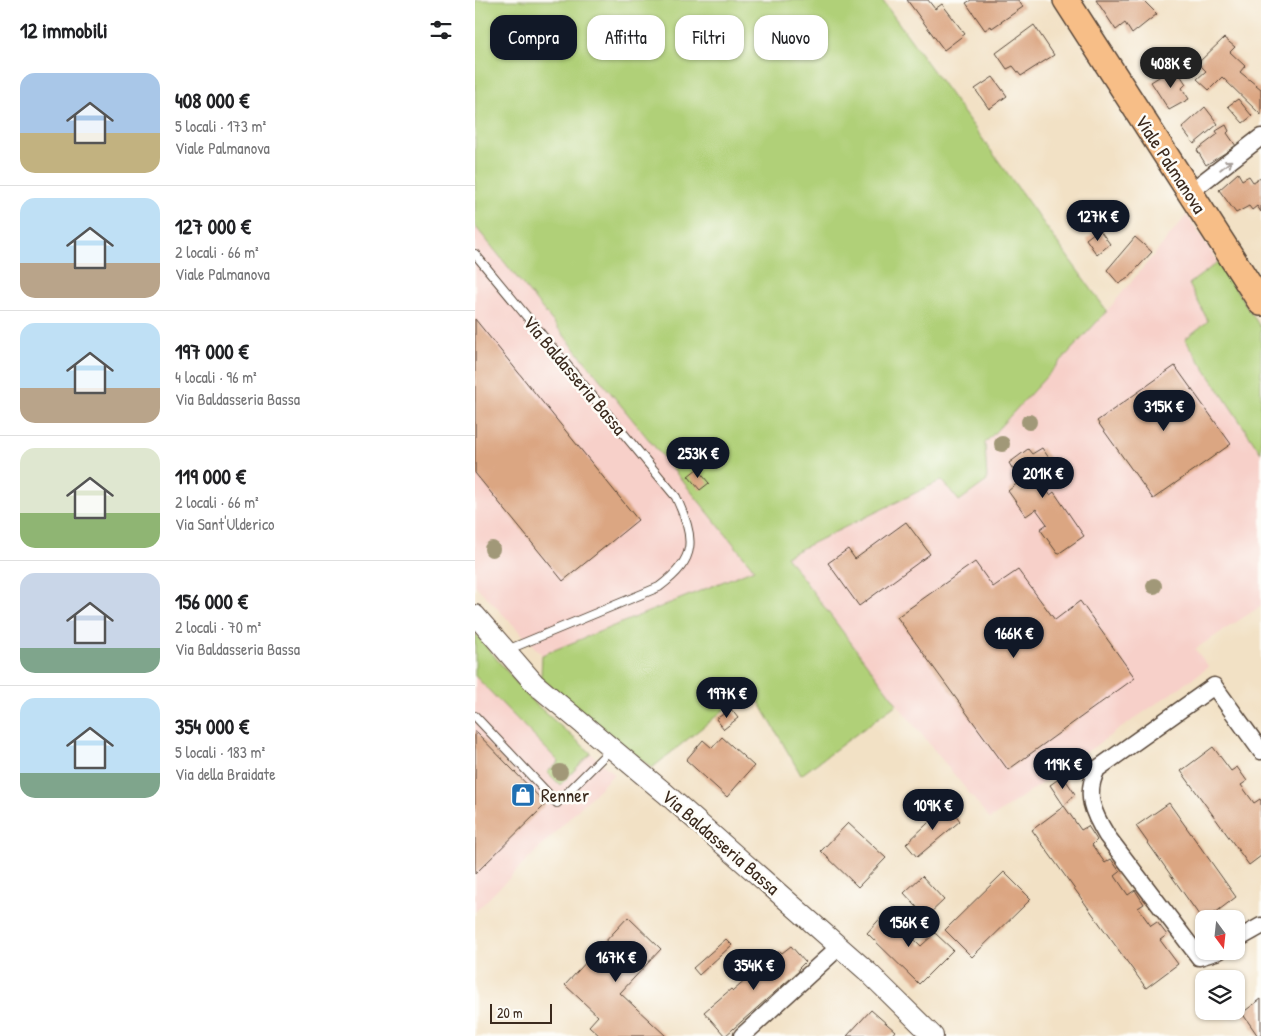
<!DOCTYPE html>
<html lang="it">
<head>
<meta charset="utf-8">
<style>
	:root { --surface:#fff; --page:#f6f6f6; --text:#202124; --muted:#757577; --line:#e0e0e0; --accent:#111827 }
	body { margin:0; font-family:"Patrick Hand",sans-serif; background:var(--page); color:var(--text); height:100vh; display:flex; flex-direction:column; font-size:19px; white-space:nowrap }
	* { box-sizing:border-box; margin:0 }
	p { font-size:16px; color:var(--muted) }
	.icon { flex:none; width:28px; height:28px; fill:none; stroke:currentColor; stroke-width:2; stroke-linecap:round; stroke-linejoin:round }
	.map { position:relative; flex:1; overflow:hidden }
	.details { display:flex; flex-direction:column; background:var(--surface); width:475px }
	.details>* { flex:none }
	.banner { position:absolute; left:15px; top:15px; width:475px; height:45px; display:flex; gap:10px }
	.needle { width:32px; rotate:165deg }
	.buttons { position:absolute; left:720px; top:910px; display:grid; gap:10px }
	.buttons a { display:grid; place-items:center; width:50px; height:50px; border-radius:10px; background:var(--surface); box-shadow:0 1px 4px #0004; font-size:25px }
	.scale { position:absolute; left:15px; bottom:12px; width:62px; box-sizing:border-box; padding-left:5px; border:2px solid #3b2a1e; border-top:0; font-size:14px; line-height:18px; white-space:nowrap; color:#3b2a1e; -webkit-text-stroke:4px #fdfcf7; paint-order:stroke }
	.price { position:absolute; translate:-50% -42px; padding:0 11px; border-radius:18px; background:var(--accent); color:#fff; font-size:16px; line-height:32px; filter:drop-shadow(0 1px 2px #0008) }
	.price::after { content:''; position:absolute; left:50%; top:30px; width:15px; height:11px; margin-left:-8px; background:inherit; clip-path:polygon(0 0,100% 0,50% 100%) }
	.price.on { background:#222; color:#fff }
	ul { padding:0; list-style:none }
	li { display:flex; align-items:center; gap:15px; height:125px; padding:0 20px }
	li+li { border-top:1px solid var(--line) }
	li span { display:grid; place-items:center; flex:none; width:140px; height:100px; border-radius:15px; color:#555 }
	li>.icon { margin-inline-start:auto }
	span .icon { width:60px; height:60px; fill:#fffc; stroke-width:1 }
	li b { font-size:21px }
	h2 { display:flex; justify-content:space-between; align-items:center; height:60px; padding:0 20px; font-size:21px }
	.chip { padding:0 18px; border-radius:15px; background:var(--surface); box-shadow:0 1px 4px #0004; font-size:18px; line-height:45px }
	.chip.on { background:var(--accent); color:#fff }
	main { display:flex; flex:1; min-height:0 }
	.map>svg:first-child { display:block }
	.built { fill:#f7d0c9 }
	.green { fill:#b0d078; stroke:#767d4b }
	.building { fill:#dba682 }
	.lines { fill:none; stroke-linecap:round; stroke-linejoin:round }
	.service-casing { stroke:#564537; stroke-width:10 }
	.minor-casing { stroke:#564537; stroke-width:19 }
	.tertiary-casing { stroke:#564537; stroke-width:22 }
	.primary-casing { stroke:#564537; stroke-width:28 }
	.service { stroke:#fff; stroke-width:8 }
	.minor { stroke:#fff; stroke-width:16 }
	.tertiary { stroke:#fff; stroke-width:20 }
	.primary { stroke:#f7be87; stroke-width:25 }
	.tree { fill:#a19878 }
	.oneway { stroke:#a79f9a }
	.labels { text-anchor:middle; stroke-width:5; stroke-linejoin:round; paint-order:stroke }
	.street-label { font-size:19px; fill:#3b2a1e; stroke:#fdfcf7 }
	.poi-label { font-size:19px; fill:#3b2a1e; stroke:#fdfcf7; text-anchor:start }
</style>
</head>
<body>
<main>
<section class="details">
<h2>12 immobili<svg class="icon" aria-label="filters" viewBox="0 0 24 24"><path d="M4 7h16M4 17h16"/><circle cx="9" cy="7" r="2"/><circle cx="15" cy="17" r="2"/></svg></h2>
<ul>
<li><span style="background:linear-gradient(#a9c7e8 60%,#c2b280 0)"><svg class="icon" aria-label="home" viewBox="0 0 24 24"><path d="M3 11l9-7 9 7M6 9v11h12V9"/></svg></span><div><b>408 000 €</b><p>5 locali · 173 m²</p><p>Viale Palmanova</p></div></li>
<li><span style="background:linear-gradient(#bfe0f5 65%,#b9a48a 0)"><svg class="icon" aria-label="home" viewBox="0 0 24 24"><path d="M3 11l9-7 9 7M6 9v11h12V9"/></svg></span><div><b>127 000 €</b><p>2 locali · 66 m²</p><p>Viale Palmanova</p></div></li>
<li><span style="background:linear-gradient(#bfe0f5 65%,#b9a48a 0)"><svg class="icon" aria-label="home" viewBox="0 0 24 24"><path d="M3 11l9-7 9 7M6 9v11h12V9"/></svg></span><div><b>197 000 €</b><p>4 locali · 96 m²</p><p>Via Baldasseria Bassa</p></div></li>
<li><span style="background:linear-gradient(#dfe7d0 65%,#8fb573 0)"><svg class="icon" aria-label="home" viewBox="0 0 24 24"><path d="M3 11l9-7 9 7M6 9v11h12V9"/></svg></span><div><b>119 000 €</b><p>2 locali · 66 m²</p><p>Via Sant'Ulderico</p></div></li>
<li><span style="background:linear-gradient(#c9d6e8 75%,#7fa58c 0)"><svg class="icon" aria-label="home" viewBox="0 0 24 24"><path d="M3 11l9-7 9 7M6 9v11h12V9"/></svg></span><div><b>156 000 €</b><p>2 locali · 70 m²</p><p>Via Baldasseria Bassa</p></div></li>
<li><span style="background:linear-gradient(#bfe0f5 75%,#7fa58c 0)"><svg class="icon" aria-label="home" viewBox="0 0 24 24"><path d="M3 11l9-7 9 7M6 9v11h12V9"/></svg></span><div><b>354 000 €</b><p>5 locali · 183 m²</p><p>Via della Braidate</p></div></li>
</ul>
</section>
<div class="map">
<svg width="786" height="1036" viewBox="0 0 786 1036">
	<rect width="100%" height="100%" fill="#fdfcf7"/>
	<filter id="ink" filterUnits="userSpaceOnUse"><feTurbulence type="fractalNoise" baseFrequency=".02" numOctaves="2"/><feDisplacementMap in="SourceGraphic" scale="10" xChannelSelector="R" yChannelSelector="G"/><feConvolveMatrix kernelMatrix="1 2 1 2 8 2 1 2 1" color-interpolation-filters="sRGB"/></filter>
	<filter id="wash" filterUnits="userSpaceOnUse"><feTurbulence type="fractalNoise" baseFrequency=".0096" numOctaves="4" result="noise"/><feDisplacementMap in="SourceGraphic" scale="20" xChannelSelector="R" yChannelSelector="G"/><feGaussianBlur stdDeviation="1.12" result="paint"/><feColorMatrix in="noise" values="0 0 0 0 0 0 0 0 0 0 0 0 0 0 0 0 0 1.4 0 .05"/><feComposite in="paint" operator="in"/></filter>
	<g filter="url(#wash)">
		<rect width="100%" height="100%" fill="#f2e1c5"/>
		<!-- built -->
		<g class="built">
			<path d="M712,215L743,262L714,284L733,321L710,340L786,453V606L720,649L734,667L515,819L422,704L310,556L467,480L510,443L632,311Z"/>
			<path d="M0,226L279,569L67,655L0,585Z"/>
			<path d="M0,633L56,700L139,774L0,912Z"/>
		</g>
		<!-- green -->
		<g class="green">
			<path d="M0,0H407L632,311L510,443L512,481L484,501L467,480L311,556L422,704L326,775L276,688L177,768L66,678L67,655L279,569L0,226Z"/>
			<path d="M743,262L786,328V453L710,339L733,321L714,284Z"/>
			<path d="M0,633L56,700L116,753L85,785L72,772L84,762L0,676Z"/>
		</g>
		<g id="blocks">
			<!-- building -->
			<g class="building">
				<path d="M432,0H453L460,9L467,4L490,34L469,50Z"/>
				<path d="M496,0H543L548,7L517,28L516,26L510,30L491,3Z"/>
				<path d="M621,0H668L682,14L657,34L650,23L641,30Z"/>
				<path d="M559,25L579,55L546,76L538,66L532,69L521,53Z"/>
				<path d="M749,38L760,47L755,52L770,66L765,72L786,89V115L747,77L734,90L722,79L731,71L723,63Z"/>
				<path d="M700,67L711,84L707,88L714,99L694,110L676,82Z"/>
				<path d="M518,77L532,96L514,109L500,89Z"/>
				<path d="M763,99L777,116L768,123L753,106Z"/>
				<path d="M730,107L743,124L719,144L707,128Z"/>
				<path d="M751,125L754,131L752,133L761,146L731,165L722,150L743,134L741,131Z"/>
				<path d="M763,173L767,180L774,176L778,182L786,178V212L782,206L777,210L774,206L761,213L744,190Z"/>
				<path d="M624,229L635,244L622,255L611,239Z"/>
				<path d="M660,237L677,252L653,278L644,284L632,270Z"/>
				<path d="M0,319L163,520L88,581L0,473Z"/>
				<path d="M700,366L756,444L678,499L622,421Z"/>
				<path d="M567,448L584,472L567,484L575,495L579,492L609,536L583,554L565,529L572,524L561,509L551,516L533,491L545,481L534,463L553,449L557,454Z"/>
				<path d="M222,469L234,483L225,490L213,476Z"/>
				<path d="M431,522L455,554L384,606L353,563L373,549L380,559Z"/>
				<path d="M500,562L518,587L543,570L580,620L605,601L660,678L533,770L422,617Z"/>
				<path d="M256,709L263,718L249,729L241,719Z"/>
				<path d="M0,731L71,804L0,874Z"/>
				<path d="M247,737L279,766L252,797L211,760L228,740L237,748Z"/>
				<path d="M738,747L756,771L762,767L772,781L766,785L779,803L785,799L786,801V856L774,865L706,771Z"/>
				<path d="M588,776L600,794L589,806L575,785Z"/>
				<path d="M694,803L761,897L732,919H729V922L661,826Z"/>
				<path d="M473,804L485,821L442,857L431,844Z"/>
				<path d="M589,806L606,830L613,826L622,840L617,845L630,863L636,859L645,872L640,876L653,895L660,890L669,904L663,908L676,926L682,922L692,935L685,940L703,964L671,988L557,830Z"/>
				<path d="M373,823L411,858L383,887L346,851Z"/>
				<path d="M529,872L556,899L497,957L470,930Z"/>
				<path d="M447,876L469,900L451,917L429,893Z"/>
				<path d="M411,912L446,946L460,933L478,950L444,984L392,933Z"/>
				<path d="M153,917L186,949L145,993L191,1036H125L114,1026L123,1016L90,985Z"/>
				<path d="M251,939L257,945L224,975L218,968Z"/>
				<path d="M316,946L330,962L323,969L324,971L250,1036L229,1012L256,989L258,991L305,951L307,953Z"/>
				<path d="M786,999V1036H783L767,1013Z"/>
				<path d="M396,1010L420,1031L416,1036H372Z"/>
			</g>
		</g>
	</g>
	<g filter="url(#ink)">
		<use href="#blocks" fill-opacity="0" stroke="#564537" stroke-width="1"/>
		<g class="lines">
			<defs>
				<g id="service">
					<path d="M0,254L201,497C220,539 223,558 184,587L32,650"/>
					<path d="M0,716L82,803L135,750"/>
				</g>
				<g id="minor">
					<path d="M715,192L786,137"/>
					<path d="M761,940L786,926"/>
					<path d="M744,951L724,957L632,836C618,813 609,795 622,769L739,686L786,751"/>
					<path d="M267,1036L364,947"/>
				</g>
				<path id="tertiary" d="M0,615L60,684L190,793L393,972L458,1036"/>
				<path id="primary" d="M591,0L786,303"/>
			</defs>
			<!-- service casing -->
			<use href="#service" class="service-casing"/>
			<!-- minor casing -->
			<use href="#minor" class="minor-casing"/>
			<!-- tertiary casing -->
			<use href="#tertiary" class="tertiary-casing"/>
			<!-- primary casing -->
			<use href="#primary" class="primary-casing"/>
			<!-- service -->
			<use href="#service" class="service"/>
			<!-- minor -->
			<use href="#minor" class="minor"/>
			<!-- tertiary -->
			<use href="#tertiary" class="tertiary"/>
			<!-- primary -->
			<use href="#primary" class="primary"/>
		</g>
		<!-- trees -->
		<g class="tree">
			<circle cx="554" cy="422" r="8"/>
			<circle cx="527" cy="444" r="8"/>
			<circle cx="17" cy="549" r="8"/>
			<circle cx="679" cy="586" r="8"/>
			<circle cx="85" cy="772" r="8"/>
		</g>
		<!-- one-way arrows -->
		<defs><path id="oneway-shaft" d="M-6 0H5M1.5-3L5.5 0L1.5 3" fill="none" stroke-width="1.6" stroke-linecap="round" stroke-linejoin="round" transform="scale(1.25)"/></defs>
		<use class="oneway" href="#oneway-shaft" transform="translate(751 165) rotate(-39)"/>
	</g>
	<!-- icons -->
	<defs>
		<symbol id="shop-square" viewBox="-11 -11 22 22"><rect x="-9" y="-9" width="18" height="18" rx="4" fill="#1f6fb2" stroke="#fdfcf7"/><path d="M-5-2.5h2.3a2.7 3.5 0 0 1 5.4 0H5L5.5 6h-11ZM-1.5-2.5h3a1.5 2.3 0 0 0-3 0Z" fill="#fff"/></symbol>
	</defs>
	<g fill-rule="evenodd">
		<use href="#shop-square" x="34" y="781" width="28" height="28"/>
	</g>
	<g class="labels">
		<!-- street labels -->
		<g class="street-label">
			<text transform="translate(696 164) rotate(57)" y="7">Viale Palmanova</text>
			<text transform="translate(100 375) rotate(50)" y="7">Via Baldasseria Bassa</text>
			<text transform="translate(246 842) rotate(41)" y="7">Via Baldasseria Bassa</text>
		</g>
		<!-- poi labels -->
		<g class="poi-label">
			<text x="66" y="802">Renner</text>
		</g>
	</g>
</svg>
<div class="buttons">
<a><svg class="needle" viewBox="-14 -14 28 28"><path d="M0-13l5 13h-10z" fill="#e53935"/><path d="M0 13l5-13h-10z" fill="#757577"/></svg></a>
<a><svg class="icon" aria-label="layers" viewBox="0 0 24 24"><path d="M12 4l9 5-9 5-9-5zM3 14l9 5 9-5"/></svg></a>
</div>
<div class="scale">20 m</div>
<b class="price on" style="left:696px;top:89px">408K €</b>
<b class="price" style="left:623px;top:242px">127K €</b>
<b class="price" style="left:689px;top:432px">315K €</b>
<b class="price" style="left:223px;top:479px">253K €</b>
<b class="price" style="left:568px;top:499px">201K €</b>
<b class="price" style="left:539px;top:659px">166K €</b>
<b class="price" style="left:252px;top:719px">197K €</b>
<b class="price" style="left:588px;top:790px">119K €</b>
<b class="price" style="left:458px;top:831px">109K €</b>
<b class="price" style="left:434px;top:948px">156K €</b>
<b class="price" style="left:141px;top:983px">167K €</b>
<b class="price" style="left:279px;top:991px">354K €</b>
<div class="banner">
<a class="chip on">Compra</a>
<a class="chip">Affitta</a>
<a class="chip">Filtri</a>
<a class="chip">Nuovo</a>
</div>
</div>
</main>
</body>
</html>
